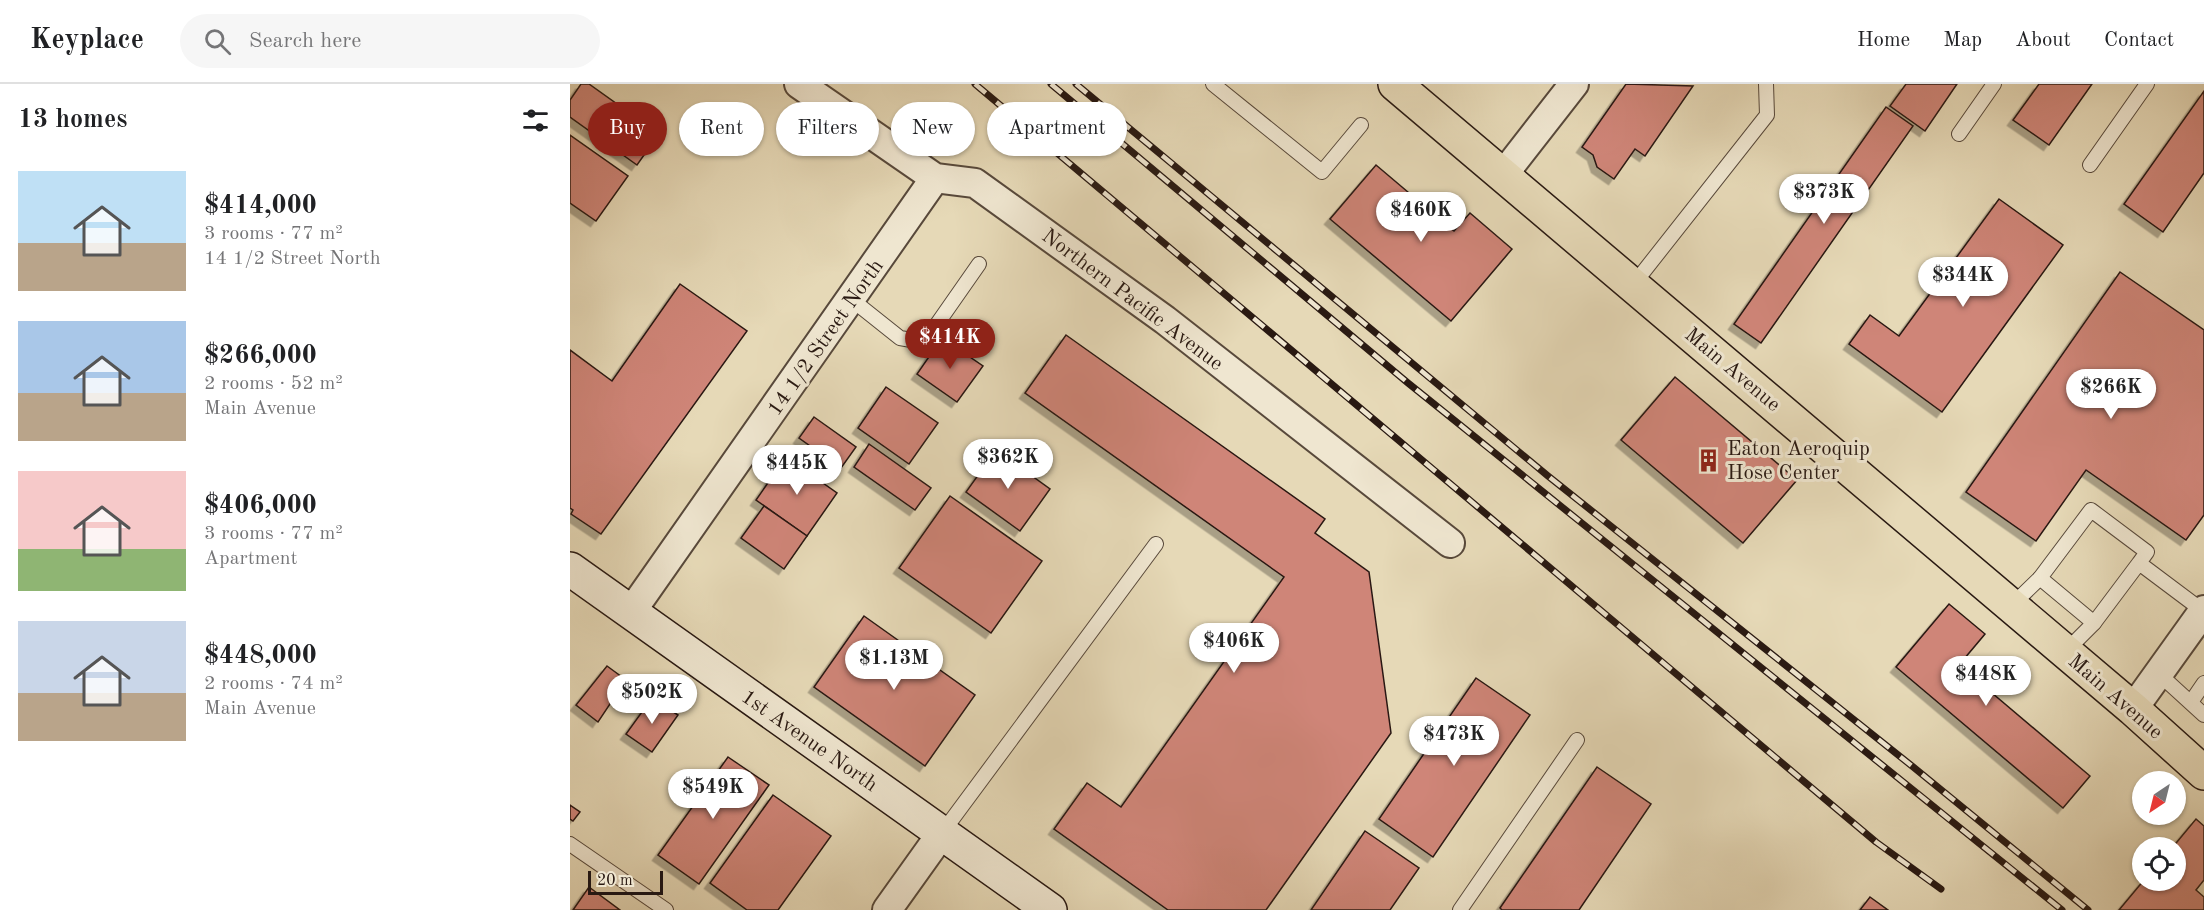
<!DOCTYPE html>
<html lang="en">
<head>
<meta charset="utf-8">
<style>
	:root { --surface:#fff; --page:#f6f6f6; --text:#202124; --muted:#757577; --line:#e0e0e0; --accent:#8f2418 }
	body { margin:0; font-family:"Old Standard TT",serif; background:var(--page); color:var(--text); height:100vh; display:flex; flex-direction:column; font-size:22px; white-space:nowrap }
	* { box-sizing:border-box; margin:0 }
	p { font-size:20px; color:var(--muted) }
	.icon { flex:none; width:33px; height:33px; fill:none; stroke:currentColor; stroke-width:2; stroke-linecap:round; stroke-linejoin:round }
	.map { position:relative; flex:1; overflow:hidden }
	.side { display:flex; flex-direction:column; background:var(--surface); width:570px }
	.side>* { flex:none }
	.hud { position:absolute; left:18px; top:18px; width:570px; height:54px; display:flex; gap:12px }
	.needle { width:39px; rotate:215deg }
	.buttons { position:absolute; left:1562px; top:687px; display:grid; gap:12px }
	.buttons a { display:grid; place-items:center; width:54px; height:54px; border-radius:50%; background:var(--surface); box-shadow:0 2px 4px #0004; font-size:30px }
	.scale { position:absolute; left:18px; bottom:15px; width:75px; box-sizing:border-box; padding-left:6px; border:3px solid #291912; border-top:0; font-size:16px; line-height:21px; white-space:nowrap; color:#291912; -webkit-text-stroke:4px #efe6d0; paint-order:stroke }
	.price { position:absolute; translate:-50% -51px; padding:0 14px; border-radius:21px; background:#fff; color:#222; font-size:20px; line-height:39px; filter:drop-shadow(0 2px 3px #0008) }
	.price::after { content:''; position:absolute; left:50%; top:36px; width:18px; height:14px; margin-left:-9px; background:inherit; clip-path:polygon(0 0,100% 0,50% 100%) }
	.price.selected { background:var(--accent); color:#fff }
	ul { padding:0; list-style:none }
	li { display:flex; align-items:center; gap:18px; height:150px; padding:0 18px }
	li span { display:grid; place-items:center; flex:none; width:168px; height:120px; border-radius:0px; color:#555 }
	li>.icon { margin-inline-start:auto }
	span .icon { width:72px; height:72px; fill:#fffc; stroke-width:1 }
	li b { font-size:26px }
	h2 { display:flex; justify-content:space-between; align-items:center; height:72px; padding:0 18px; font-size:26px }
	.chip { padding:0 21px; border-radius:27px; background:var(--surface); box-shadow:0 2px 4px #0004; font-size:21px; line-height:54px }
	.chip.selected { background:var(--accent); color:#fff }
	header { display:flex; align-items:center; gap:36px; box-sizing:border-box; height:84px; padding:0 30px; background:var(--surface); border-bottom:2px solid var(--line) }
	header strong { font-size:28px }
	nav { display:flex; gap:33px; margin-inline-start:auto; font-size:21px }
	.search { width:420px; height:54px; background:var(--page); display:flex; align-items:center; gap:15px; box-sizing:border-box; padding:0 21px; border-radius:33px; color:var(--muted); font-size:22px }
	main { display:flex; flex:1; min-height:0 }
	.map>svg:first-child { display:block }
	.building { fill:#cf8578; stroke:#291912; stroke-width:1.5; filter:url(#shadow) }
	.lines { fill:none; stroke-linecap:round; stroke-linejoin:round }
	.lane-casing { stroke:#58493b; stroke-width:16 }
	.street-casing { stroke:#58493b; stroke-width:32 }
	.secondary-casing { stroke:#291912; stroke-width:36 }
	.primary-casing { stroke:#291912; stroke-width:36 }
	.lane { stroke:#efe6d0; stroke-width:14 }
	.street { stroke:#efe6d0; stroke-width:28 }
	.secondary { stroke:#efe6d0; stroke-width:33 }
	.primary { stroke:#e6d9b7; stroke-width:33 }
	.rail-casing { stroke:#291912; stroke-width:7 }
	.rail { stroke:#efe6d0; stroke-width:4.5; stroke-dasharray:14; stroke-linecap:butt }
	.labels { text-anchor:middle; stroke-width:6; stroke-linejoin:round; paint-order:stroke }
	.street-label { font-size:21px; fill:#291912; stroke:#efe6d0 }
	.poi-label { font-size:21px; fill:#291912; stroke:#efe6d0; text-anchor:start }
</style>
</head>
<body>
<header>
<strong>Keyplace</strong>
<div class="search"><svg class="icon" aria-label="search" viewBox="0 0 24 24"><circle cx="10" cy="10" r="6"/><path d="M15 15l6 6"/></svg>Search here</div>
<nav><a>Home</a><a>Map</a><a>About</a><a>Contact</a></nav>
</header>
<main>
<section class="side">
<h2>13 homes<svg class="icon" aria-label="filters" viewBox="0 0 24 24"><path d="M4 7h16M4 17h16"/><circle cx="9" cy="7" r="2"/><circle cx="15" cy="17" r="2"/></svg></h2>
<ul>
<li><span style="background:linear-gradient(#bfe0f5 60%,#b9a48a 0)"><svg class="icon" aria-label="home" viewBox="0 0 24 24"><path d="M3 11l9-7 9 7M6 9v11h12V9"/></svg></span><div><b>$414,000</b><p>3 rooms · 77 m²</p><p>14 1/2 Street North</p></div></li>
<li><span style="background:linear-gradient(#a9c7e8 60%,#b9a48a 0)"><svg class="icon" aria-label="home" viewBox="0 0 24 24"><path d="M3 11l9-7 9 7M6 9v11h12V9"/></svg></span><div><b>$266,000</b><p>2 rooms · 52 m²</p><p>Main Avenue</p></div></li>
<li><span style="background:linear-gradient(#f6c9c9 65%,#8fb573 0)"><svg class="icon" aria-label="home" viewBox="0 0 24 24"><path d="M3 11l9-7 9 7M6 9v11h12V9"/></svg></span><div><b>$406,000</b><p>3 rooms · 77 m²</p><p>Apartment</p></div></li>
<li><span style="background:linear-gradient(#c9d6e8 60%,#b9a48a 0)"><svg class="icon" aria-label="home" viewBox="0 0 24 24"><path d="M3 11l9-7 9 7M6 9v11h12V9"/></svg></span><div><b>$448,000</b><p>2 rooms · 74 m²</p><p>Main Avenue</p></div></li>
</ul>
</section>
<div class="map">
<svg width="1634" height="826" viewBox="0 0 1634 826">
	<defs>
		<filter id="shadow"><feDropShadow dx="-5.5" dy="5.5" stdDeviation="0" flood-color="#0004"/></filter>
	</defs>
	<rect width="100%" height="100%" fill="#e6d9b7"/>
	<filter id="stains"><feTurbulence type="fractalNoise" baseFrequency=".00333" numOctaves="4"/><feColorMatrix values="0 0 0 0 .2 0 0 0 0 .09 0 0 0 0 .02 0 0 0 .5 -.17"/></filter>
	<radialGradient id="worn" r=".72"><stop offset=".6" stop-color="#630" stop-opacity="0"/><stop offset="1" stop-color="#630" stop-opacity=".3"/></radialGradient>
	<!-- building -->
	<g class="building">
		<path d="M11,0H19L89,50L67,81L0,33V16Z"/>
		<path d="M1056,0L1123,2L1075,72L1065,65L1044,95L1027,83L1023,71L1012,63Z"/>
		<path d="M1336,0H1387L1355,47L1320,22Z"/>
		<path d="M1469,0H1522L1479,61L1443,36Z"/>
		<path d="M1634,7V89L1593,148L1554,120Z"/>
		<path d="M1316,23L1343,42L1191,259L1164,240Z"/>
		<path d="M0,51L58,92L26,137L0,119Z"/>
		<path d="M806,81L884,147L900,129L942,165L881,237L760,135Z"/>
		<path d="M1429,115L1493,161L1372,328L1279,260L1300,231L1329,252Z"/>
		<path d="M1550,188L1634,246V431L1616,456L1516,386L1466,457L1396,408Z"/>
		<path d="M110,200L177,247L31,450L1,430L3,426L0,424V266L42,297Z"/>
		<path d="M496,251L755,435L745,449L799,488L821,649L696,826H598L484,745L517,699L551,723L714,493L455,309Z"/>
		<path d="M372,254L413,282L387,318L347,290Z"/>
		<path d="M1105,293L1227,396L1173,459L1051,356Z"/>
		<path d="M316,303L368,339L339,380L288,344Z"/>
		<path d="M244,333L286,363L271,384L229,354Z"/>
		<path d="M299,360L361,404L345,426L284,383Z"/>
		<path d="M426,366L480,405L450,447L396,408Z"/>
		<path d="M216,373L267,409L237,452L186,416Z"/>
		<path d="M380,412L472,477L421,549L329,484Z"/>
		<path d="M194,422L237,452L214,485L171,454Z"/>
		<path d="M1379,520L1415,550L1389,581L1520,692L1493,724L1326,583Z"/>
		<path d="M294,532L405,611L355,682L244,603Z"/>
		<path d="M37,582L56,596L28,638L6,621Z"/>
		<path d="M906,594L960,631L863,773L809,735Z"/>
		<path d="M82,614L108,631L82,668L56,650Z"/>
		<path d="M158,673L199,701L129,800L88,771Z"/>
		<path d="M1027,683L1081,720L1009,826H932L930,824Z"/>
		<path d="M203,711L261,752L208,826H177L140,799Z"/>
		<path d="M0,721L10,728L3,737L0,735Z"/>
		<path d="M1626,735L1634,742V796L1626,806L1634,813V826H1549L1574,796H1605V764H1602Z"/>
		<path d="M795,747L849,784L820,826H741Z"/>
		<path d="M19,803L50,826H3Z"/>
		<path d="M1300,813L1318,826H1290Z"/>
	</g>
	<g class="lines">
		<defs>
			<g id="lane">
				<path d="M643,0L752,88L791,41"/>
				<path d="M1389,50L1424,0"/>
				<path d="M1520,81L1577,0"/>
				<path d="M1063,201L1197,31L1196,0"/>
				<path d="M281,215L330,254L347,257L365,243L409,180"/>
				<path d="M1569,479L1577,468L1521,426L1470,494L1524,539L1569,479L1633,527"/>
				<path d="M1441,522L1470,494"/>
				<path d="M1495,568L1524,539"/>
				<path d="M1588,589L1634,631"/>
				<path d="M1621,618L1634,599"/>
				<path d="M372,749L586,460"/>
				<path d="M0,760L96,826"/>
				<path d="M890,826L1007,656"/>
			</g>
			<g id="street">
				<path d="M229,0L365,94L405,99L595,236L880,459"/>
				<path d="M933,91L1004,0"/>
				<path d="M61,528L365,94"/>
				<path d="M1563,625L1634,526"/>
				<path d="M317,826L372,749"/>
			</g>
			<path id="secondary" d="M0,485L480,826"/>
			<path id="primary" d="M825,0L1563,625L1634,689"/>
		</defs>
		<!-- lane casing -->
		<use href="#lane" class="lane-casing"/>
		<!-- street casing -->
		<use href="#street" class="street-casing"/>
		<!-- secondary casing -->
		<use href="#secondary" class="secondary-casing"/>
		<!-- primary casing -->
		<use href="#primary" class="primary-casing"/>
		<!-- lane -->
		<use href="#lane" class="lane"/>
		<!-- street -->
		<use href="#street" class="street"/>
		<!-- secondary -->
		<use href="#secondary" class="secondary"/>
		<!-- primary -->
		<use href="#primary" class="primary"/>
		<defs>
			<g id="rail">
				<path d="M405,0L1306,758L1371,805"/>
				<path d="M481,0L838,299L1492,826"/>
				<path d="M506,0L978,392L1342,682L1518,826"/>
			</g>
		</defs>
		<!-- rail casing -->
		<use href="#rail" class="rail-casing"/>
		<!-- rail -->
		<use href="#rail" class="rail"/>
	</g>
	<!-- icons -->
	<defs>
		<symbol id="building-bare" viewBox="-9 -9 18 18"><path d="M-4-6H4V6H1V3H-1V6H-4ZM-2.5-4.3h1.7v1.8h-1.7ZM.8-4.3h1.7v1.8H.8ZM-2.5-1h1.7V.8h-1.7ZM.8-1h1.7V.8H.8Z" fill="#8f2418" stroke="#efe6d0" stroke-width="2.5" paint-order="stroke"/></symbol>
	</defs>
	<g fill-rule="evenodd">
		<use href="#building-bare" x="1122" y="360" width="33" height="33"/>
	</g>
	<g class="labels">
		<!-- street labels -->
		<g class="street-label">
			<text transform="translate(563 215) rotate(37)" y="7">Northern Pacific Avenue</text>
			<text transform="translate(255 253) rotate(-55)" y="7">14 1/2 Street North</text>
			<text transform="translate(1163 285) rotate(40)" y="7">Main Avenue</text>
			<text transform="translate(1546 612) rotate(41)" y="7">Main Avenue</text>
			<text transform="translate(240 656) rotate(35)" y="7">1st Avenue North</text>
		</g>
		<!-- poi labels -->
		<g class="poi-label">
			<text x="1157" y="371">Eaton Aeroquip<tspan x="1157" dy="24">Hose Center</tspan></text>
		</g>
	</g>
	<rect width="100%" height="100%" filter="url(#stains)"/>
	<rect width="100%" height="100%" fill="url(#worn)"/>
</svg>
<div class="buttons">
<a><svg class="needle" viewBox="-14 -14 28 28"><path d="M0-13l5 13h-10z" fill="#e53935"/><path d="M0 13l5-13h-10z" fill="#757577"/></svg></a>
<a><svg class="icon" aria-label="locate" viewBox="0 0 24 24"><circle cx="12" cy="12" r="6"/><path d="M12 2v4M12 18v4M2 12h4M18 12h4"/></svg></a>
</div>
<div class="scale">20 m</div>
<b class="price" style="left:1254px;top:141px">$373K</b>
<b class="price" style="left:851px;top:159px">$460K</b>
<b class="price" style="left:1393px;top:224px">$344K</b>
<b class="price selected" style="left:380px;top:286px">$414K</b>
<b class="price" style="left:1541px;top:336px">$266K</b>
<b class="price" style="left:438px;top:406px">$362K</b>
<b class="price" style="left:227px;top:412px">$445K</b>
<b class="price" style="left:664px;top:590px">$406K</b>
<b class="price" style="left:324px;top:607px">$1.13M</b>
<b class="price" style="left:1416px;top:623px">$448K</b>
<b class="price" style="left:82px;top:641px">$502K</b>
<b class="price" style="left:884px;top:683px">$473K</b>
<b class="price" style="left:143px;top:736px">$549K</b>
<div class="hud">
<a class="chip selected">Buy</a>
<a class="chip">Rent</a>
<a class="chip">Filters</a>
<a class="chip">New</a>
<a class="chip">Apartment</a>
</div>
</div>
</main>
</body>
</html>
